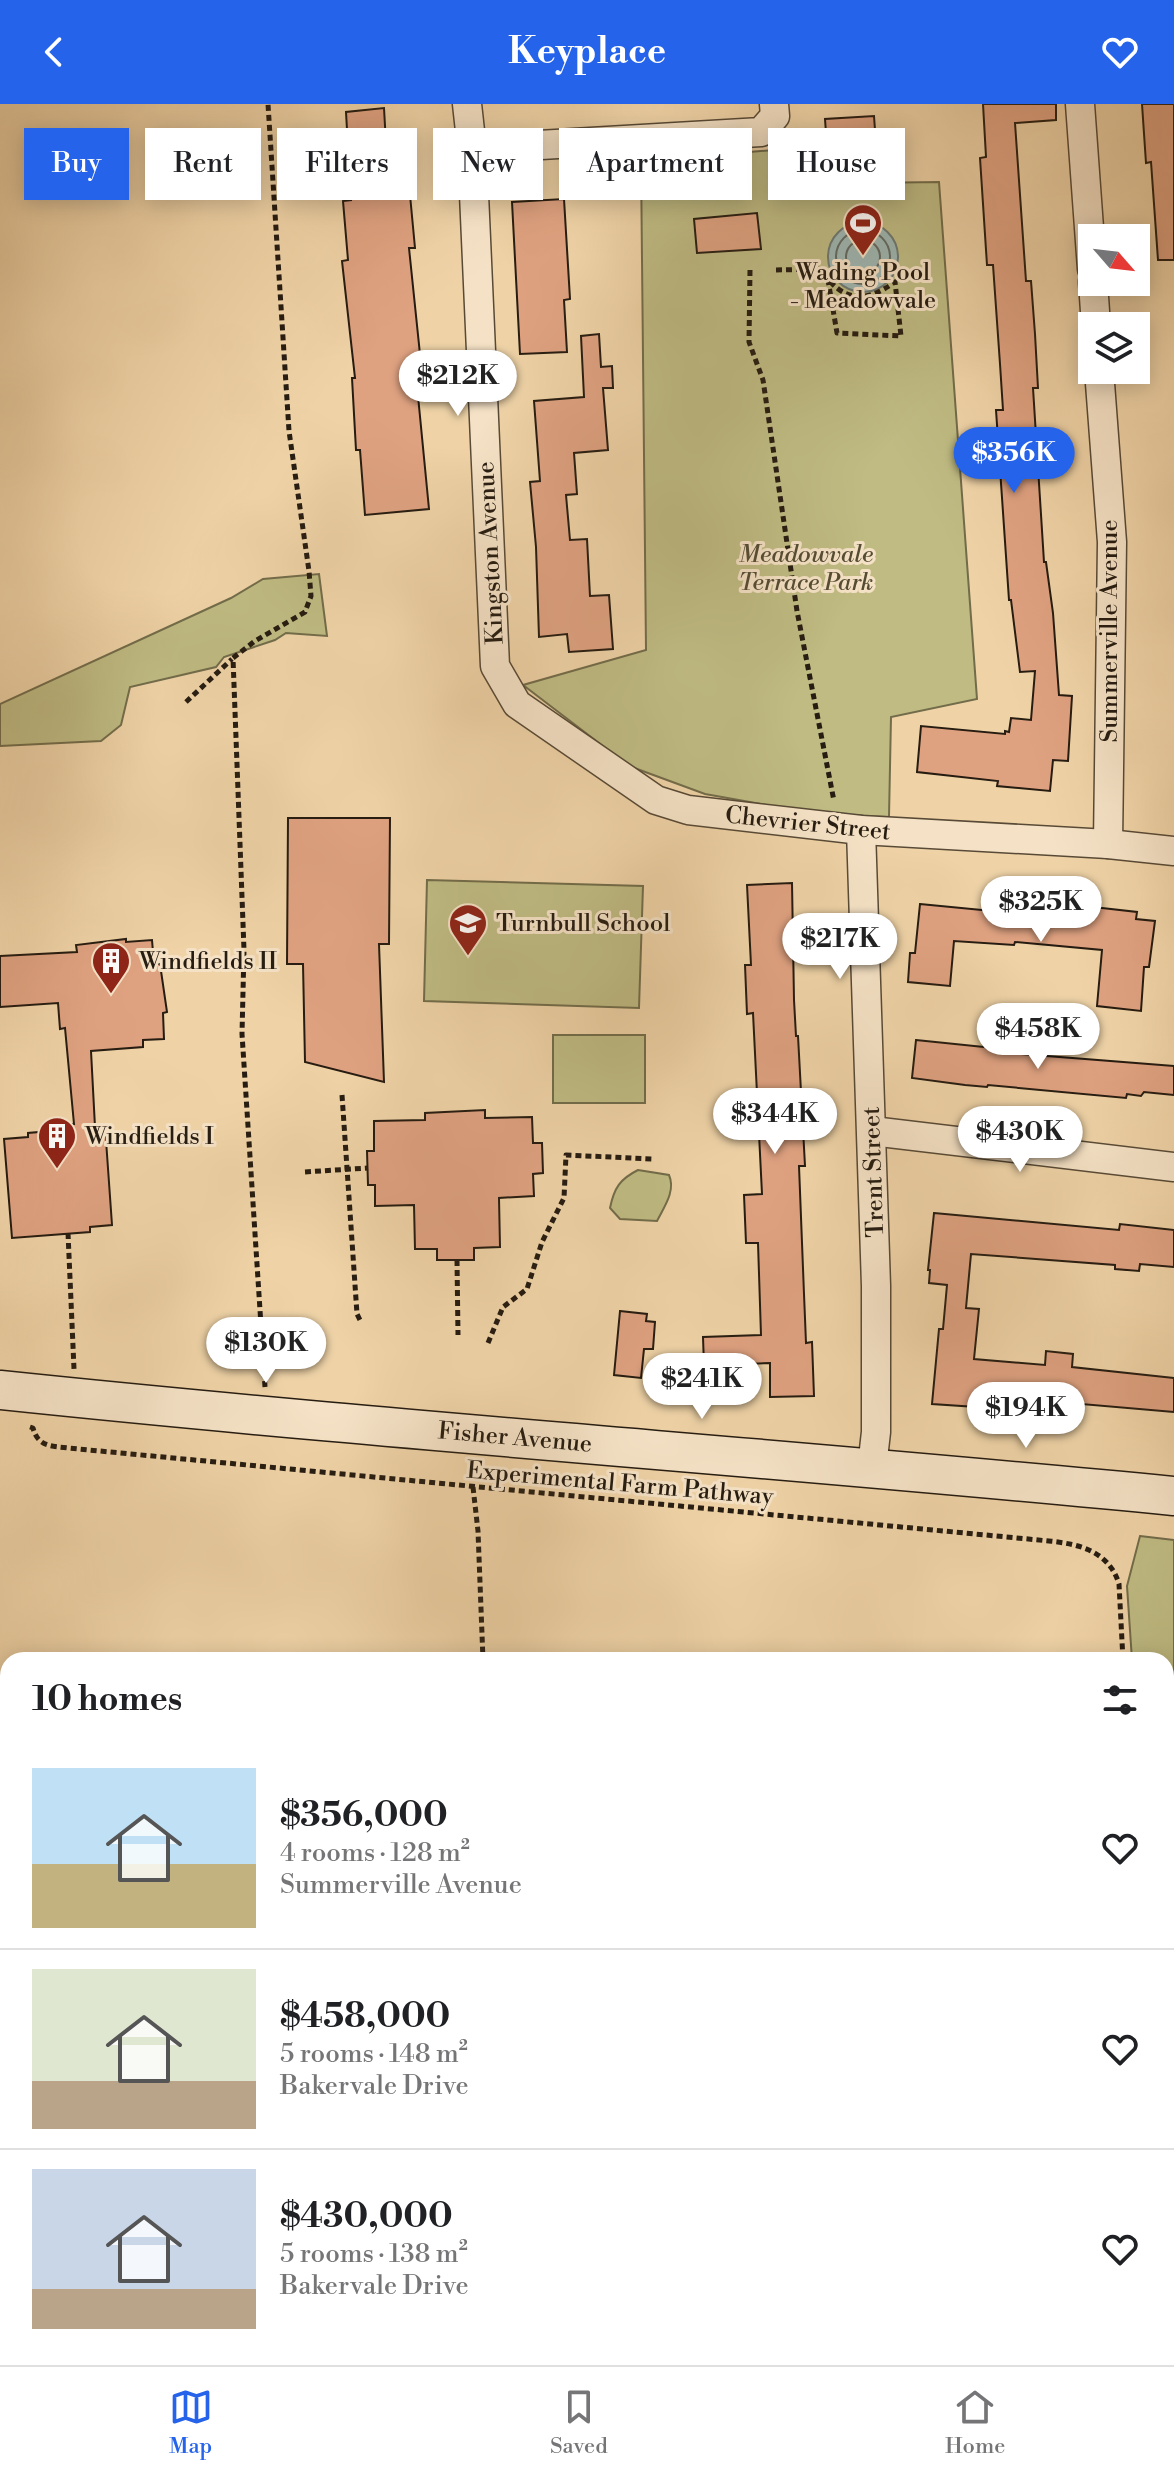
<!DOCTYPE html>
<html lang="en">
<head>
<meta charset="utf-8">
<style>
	:root { --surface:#fff; --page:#f2f2f2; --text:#202124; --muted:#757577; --line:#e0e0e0; --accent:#2563eb }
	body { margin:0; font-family:"Libre Bodoni",serif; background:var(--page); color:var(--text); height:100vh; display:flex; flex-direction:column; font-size:30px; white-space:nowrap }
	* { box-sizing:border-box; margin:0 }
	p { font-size:26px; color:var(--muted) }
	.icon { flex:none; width:44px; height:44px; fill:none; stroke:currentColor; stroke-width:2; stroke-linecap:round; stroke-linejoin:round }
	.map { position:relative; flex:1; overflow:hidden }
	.details { position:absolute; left:0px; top:1548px; width:1174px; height:714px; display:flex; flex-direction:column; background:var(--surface); border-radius:24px 24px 0 0; box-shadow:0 4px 20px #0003 }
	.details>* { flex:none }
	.top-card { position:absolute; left:24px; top:24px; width:1126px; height:72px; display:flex; gap:16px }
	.needle { width:52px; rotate:118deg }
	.controls { position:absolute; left:1078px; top:120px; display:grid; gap:16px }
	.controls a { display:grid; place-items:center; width:72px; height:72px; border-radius:0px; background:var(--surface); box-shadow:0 4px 20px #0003; font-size:40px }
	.price { position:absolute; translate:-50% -68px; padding:0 18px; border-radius:28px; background:#fff; color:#222; font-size:26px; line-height:52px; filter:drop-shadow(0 2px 4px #0008) }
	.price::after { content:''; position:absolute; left:50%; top:48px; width:24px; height:18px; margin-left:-12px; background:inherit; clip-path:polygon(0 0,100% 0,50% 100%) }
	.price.active { background:var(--accent); color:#fff }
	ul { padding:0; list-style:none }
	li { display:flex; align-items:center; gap:24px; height:200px; padding:0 32px }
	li+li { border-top:2px solid var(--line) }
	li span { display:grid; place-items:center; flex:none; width:224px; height:160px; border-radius:0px; color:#555 }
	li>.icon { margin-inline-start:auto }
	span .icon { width:96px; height:96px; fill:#fffc; stroke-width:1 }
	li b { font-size:34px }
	h2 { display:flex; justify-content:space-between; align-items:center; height:96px; padding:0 32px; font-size:34px }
	.tag { padding:0 28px; border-radius:0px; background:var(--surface); box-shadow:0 4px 20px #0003; font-size:28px; line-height:72px }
	.tag.active { background:var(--accent); color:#fff }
	header { display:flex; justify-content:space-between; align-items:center; height:104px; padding:0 32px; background:var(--accent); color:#fff; font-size:36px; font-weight:700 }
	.tabs { display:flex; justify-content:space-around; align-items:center; height:112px; border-top:2px solid var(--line); background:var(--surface); font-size:22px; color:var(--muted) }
	.tabs a { display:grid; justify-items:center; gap:4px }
	.tabs .active { color:var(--accent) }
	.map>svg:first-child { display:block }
	.green { fill:#bfbb83; stroke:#726c4a; stroke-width:2 }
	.water { fill:#9db6b2; stroke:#6d7872; stroke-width:2 }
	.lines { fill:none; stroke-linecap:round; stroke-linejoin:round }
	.shore { stroke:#626962; stroke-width:2 }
	.building { fill:#dfa281; stroke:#261c11; stroke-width:2 }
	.street-casing { stroke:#584a36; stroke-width:31 }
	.secondary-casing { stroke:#261c11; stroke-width:41 }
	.path { stroke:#261c11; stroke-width:5; stroke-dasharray:6 4; stroke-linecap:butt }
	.street { stroke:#f5e2c6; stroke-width:28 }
	.secondary { stroke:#f5e2c6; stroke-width:38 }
	.labels { text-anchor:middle; stroke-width:6; stroke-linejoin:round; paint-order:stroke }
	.poi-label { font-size:24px; fill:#261c11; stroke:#f5e2c6; text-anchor:start }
	.street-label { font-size:24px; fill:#261c11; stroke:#f5e2c6 }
	.park-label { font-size:24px; font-style:italic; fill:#544c33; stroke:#f5e2c6 }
</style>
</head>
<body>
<header><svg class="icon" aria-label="back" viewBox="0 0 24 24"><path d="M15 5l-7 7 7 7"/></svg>Keyplace<svg class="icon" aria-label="heart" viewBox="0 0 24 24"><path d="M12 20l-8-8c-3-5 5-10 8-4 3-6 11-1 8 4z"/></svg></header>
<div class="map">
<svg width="1174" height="2261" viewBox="0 0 1174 2261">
	<rect width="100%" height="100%" fill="#efd3a7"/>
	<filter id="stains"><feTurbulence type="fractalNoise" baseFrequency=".0025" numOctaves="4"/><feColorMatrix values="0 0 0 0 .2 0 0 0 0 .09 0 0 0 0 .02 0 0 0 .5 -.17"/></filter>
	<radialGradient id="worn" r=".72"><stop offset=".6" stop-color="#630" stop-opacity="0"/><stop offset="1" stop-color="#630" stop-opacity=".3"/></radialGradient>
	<!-- green -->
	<g class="green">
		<path d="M786,45L789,80L939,78L977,595L891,613L889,713L822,711L705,690L629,662L523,581L646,546L641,57Z"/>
		<path d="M319,470L327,532L286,529L275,536L224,553L216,563L130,583L121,621L101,637L0,642V600L231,494L263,475Z"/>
		<path d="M427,776L643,782L639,904L424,897Z"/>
		<rect x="553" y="931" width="92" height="68"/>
		<path d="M638,1066L669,1071C676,1087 664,1103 657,1117L620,1115L610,1104C614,1084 620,1075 638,1066Z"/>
		<path d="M1140,1432L1174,1436V1683H1166V1556H1132L1127,1482Z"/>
		<path d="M1166,1701H1174V1985L1166,1834Z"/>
	</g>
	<!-- water -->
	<circle class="water" cx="863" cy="153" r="35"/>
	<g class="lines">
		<!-- shore -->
		<g class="shore">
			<circle cx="863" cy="153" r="27"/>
			<circle cx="863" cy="153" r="17"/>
		</g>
	</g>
	<!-- building -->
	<g class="building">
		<path d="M983,0H1056V16L1015,19L1026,177H1031L1035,230L1038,284H1033L1044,458H1046L1053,509L1059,591L1072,592L1068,657L1053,656L1050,687L997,682L998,677L917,668L921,622L1005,630V627L1009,628L1011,614L1031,616L1035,567L1020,568L1011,496H1009L996,306H1003L1000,260L993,161H987L980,54L986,53Z"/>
		<path d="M1142,0H1174V156H1158L1151,58L1146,59Z"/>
		<path d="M384,4L389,93L410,91L415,144H409L421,260L415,261L429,405L365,411L360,346H356L352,274H355L342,157L348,156L343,97L351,96L346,8Z"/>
		<path d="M874,12L877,54L828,58L825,15Z"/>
		<path d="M564,95L570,195L564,196L567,248L520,250L512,98Z"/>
		<path d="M757,109L761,145L697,149L694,115Z"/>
		<path d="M599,230L601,263L612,262L613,284H603L608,346L574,349L577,390L566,391L570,436L587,435L590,492L609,491L613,545L569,548L567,530L539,533L536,443L530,378L540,377L534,297L584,293L581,232Z"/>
		<path d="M288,714H390L389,840H379L384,978L305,958L303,860H287Z"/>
		<path d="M792,779L794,896L796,932H798L805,1062H799L804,1190L806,1239L812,1238L814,1292L770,1293V1259L704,1262L703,1233L761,1231L758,1139H746L744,1091L762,1090L753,909L747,910L745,861H751L747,781Z"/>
		<path d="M920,800L1053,813V807L1066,808L1067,802L1102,804L1137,808L1136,815L1155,817L1149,863H1144L1141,907L1097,902L1102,846L1015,838L1014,841L954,837L950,882L908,878L910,849H915Z"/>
		<path d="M126,835V838L152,836L154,860H160L167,908L163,909L164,935L143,936V943L91,947L95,1023L105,1022L112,1121L90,1123V1128L12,1134L4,1035L28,1033V1029L50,1027V1022L74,1020L65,924L60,925L58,899L0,903V852L77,848L76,841Z"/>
		<path d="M916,936L1022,947V950L1174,962V991L1144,988L1141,992L1127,990L1126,994L988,981L987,983L965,981L912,974Z"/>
		<path d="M485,1006V1014L532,1013L533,1039H542L543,1069L533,1070L534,1092L499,1094L500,1143L474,1144V1156H437V1145H415L414,1101L375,1102V1081H368L367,1047H374V1017L425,1016V1009Z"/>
		<path d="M934,1109L1119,1126L1120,1120L1174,1126V1163L1140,1160L1139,1167L1115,1165V1161L971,1150L966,1204L979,1205L974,1255L1045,1261L1046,1247L1073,1250L1072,1263L1174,1274V1308L1024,1295L1023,1306L932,1300L939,1225H943L947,1181L929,1179L930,1166H928Z"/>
		<path d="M620,1207L647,1210L646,1217L655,1218L653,1245H644L641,1274L614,1271Z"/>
	</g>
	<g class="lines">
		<defs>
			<g id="street">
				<path d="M467,0L472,45L495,562L517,600L656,696L688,706L861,726L1108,740L1174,747"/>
				<path d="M1080,0L1092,165"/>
				<path d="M472,45L761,28L775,12L774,0"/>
				<path d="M1093,178L1096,222"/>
				<path d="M1099,266L1112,438L1108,740"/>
				<path d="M861,726L876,1182V1328L872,1363"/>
				<path d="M872,1027L1174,1063"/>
			</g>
			<path id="secondary" d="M0,1286C391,1327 783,1354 1174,1392"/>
		</defs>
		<!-- street casing -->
		<use href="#street" class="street-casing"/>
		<!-- secondary casing -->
		<use href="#secondary" class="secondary-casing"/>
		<!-- path -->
		<g class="path">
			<path d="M750,166L749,238L763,276L797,507L834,697"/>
			<path d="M776,166L820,165C843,198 864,200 895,178L901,232L837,229L828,176"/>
			<path d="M186,598L232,555"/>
			<path d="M342,991L357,1210L361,1218"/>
			<path d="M305,1068L368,1064"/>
			<path d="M68,1129L74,1265"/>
			<path d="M457,1156L458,1231"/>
			<path d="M488,1239L503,1203L527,1185L542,1138L564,1094L566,1051L653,1055"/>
			<path d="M265,1283L242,930L244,846L233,554L255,537L305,508L311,492L309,467L289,327L268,0"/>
			<path d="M30,1323L33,1324C38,1343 51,1342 68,1344L1049,1437C1079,1440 1109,1447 1119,1480L1123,1556"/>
			<path d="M473,1383L478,1427L483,1556"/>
			<path d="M1166,1622L1174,1623"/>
			<path d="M1166,1694H1174"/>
			<path d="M1166,1974L1174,2140"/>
			<path d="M504,2254V2261"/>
			<path d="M1158,2254V2261"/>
		</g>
		<!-- street -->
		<use href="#street" class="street"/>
		<!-- secondary -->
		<use href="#secondary" class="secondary"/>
	</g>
	<!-- icons -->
	<defs>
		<symbol id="stadium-pin" viewBox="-11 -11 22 30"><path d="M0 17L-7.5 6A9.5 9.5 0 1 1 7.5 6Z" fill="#8f2418" stroke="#f5e2c6"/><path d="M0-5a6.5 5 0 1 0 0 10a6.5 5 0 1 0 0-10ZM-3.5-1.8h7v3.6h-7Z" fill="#fff"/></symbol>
		<symbol id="school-pin" viewBox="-11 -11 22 30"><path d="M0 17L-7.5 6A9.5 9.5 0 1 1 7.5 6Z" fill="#8f2418" stroke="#f5e2c6"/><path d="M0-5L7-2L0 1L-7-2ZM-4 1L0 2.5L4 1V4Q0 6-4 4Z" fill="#fff"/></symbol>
		<symbol id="building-pin" viewBox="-11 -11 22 30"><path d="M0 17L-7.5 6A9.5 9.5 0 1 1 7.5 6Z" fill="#8f2418" stroke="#f5e2c6"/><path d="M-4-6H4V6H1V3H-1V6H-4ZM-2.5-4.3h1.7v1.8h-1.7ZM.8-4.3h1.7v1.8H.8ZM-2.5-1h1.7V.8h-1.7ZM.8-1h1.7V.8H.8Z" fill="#fff"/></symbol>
	</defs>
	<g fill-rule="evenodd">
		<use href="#stadium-pin" x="841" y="97" width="44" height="60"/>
		<use href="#school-pin" x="446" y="797" width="44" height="60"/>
		<use href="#building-pin" x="89" y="835" width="44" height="60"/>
		<use href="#building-pin" x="35" y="1010" width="44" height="60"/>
	</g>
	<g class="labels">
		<!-- poi labels -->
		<g class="poi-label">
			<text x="863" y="176" text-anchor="middle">Wading Pool<tspan x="863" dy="28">- Meadowvale</tspan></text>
			<text x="496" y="827">Turnbull School</text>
			<text x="139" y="865">Windfields II</text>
			<text x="85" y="1040">Windfields I</text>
		</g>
		<!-- street labels -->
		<g class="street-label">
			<text transform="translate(490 449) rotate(-93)" y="8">Kingston Avenue</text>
			<text transform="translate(1109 527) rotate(-90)" y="8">Summerville Avenue</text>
			<text transform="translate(808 719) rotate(6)" y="8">Chevrier Street</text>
			<text transform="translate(873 1068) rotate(-92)" y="8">Trent Street</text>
			<text transform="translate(515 1333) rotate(5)" y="8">Fisher Avenue</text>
			<text transform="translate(620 1379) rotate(5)" y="8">Experimental Farm Pathway</text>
		</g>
		<!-- park labels -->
		<g class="park-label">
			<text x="806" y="458">Meadowvale<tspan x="806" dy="28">Terrace Park</tspan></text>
		</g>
	</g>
	<rect width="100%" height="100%" filter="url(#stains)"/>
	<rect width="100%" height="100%" fill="url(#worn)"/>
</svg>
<div class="controls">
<a><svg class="needle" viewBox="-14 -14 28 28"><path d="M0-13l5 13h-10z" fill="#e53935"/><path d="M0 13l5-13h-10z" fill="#757577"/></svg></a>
<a><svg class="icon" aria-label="layers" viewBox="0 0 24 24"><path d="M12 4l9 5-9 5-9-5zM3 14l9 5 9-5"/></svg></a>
</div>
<b class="price" style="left:458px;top:314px">$212K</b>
<b class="price active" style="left:1014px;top:391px">$356K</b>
<b class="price" style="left:1041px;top:840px">$325K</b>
<b class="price" style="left:840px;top:877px">$217K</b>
<b class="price" style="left:1038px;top:967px">$458K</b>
<b class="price" style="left:775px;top:1052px">$344K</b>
<b class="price" style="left:1020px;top:1070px">$430K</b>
<b class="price" style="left:266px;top:1281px">$130K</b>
<b class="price" style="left:702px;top:1317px">$241K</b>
<b class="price" style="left:1026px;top:1346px">$194K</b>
<div class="top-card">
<a class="tag active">Buy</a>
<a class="tag">Rent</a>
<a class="tag">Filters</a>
<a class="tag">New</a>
<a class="tag">Apartment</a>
<a class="tag">House</a>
</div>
<section class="details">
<h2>10 homes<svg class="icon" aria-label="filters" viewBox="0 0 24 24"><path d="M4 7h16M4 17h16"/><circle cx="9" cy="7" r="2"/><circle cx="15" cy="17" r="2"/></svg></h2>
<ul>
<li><span style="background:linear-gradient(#bfe0f5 60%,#c2b280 0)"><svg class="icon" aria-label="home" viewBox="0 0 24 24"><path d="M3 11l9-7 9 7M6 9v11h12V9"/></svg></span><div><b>$356,000</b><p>4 rooms · 128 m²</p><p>Summerville Avenue</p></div><svg class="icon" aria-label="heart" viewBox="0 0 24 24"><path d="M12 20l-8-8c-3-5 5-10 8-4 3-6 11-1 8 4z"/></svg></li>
<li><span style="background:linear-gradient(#dfe7d0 70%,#b9a48a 0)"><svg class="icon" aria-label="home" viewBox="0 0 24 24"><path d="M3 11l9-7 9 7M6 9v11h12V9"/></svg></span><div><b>$458,000</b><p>5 rooms · 148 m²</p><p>Bakervale Drive</p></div><svg class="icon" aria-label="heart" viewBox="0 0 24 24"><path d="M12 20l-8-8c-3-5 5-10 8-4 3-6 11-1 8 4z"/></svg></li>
<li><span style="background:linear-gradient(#c9d6e8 75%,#b9a48a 0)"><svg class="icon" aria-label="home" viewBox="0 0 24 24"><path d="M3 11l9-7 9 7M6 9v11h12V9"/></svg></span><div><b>$430,000</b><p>5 rooms · 138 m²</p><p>Bakervale Drive</p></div><svg class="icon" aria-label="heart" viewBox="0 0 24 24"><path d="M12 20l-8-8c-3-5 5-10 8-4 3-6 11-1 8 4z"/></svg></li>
</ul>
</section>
</div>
<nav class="tabs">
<a class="active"><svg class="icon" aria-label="map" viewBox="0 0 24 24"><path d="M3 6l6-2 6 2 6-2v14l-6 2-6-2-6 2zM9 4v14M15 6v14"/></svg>Map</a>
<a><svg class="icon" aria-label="saved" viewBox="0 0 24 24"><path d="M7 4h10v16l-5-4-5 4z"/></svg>Saved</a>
<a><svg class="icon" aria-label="home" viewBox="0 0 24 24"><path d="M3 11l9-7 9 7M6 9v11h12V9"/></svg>Home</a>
</nav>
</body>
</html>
